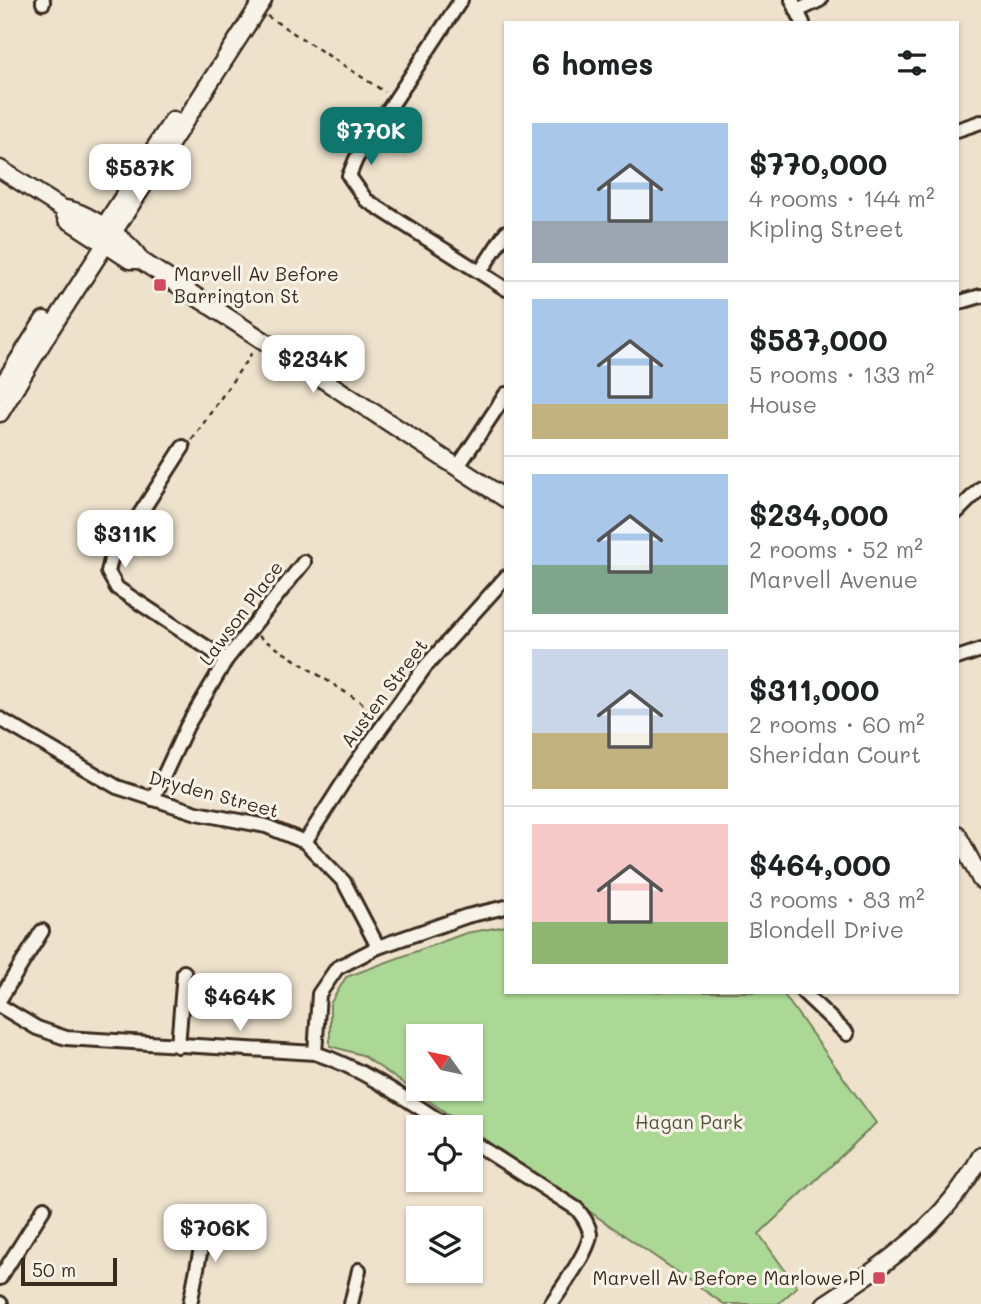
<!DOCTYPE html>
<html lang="en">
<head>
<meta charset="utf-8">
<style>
	:root { --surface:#fff; --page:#f6f6f6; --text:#202124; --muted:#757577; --line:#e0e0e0; --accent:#0f766e }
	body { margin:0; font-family:Mali,sans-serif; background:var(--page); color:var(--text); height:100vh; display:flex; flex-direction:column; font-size:26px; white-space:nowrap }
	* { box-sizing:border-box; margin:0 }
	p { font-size:23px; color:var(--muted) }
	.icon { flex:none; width:38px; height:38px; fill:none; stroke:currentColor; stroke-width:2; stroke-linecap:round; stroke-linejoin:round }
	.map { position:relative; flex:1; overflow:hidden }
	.details { position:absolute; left:504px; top:21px; width:455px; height:973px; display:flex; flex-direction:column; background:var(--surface); border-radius:0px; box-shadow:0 2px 5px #0004 }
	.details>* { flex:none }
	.needle { width:46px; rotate:303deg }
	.controls { position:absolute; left:406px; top:1024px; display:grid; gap:14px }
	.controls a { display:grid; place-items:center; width:77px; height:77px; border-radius:0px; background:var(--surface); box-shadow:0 2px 5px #0004; font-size:35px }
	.scale { position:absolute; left:21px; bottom:18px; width:96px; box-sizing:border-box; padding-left:7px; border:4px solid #3b2a1e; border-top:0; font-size:19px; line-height:24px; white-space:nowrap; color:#3b2a1e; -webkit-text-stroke:5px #f7f3e8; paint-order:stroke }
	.price { position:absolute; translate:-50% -60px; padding:0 16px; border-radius:14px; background:#fff; color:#222; font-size:23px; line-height:46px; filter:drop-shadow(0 2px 4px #0008) }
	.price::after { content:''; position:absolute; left:50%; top:42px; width:21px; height:16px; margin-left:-10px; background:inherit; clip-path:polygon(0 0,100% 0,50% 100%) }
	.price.active { background:var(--accent); color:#fff }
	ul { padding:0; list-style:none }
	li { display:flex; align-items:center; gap:21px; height:175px; padding:0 28px }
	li+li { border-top:2px solid var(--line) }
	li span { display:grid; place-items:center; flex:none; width:196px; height:140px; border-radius:0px; color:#555 }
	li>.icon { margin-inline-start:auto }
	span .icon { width:84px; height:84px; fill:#fffc; stroke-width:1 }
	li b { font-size:30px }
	h2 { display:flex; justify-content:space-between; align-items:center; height:84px; padding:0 28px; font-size:30px }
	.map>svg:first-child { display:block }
	.green { fill:#acd896; stroke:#74815a; stroke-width:2; fill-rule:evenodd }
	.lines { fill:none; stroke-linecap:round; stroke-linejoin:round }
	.minor-casing { stroke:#3b2a1e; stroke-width:18 }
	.tertiary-casing { stroke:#3b2a1e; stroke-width:21 }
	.path { stroke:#3b2a1e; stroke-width:2.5; stroke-dasharray:5 5; stroke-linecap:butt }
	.minor { stroke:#f7f3e8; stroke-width:12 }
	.tertiary { stroke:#f7f3e8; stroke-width:16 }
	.poi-dot { fill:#d1495b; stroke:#f7f3e8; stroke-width:2.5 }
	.labels { text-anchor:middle; stroke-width:6; stroke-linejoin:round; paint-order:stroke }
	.poi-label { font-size:19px; fill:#3b2a1e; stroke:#f7f3e8; text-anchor:start }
	.street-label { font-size:19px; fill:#3b2a1e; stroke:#f7f3e8 }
	.park-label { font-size:19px; fill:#57563c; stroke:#f7f3e8 }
</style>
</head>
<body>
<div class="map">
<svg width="981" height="1304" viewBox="0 0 981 1304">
	<rect width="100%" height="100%" fill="#eee2cd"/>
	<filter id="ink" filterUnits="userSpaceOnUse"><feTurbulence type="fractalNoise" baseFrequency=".0143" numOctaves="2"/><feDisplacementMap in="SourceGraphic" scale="14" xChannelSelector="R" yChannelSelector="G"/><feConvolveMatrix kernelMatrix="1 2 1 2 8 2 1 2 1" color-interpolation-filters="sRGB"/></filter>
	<g filter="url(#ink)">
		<!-- green -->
		<path class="green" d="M506,926V992H782L876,1123L759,1234L797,1287L778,1304H724L362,1055L330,1046V1004L346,977L466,933ZM418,1036H471V1088H418Z"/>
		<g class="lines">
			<defs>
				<g id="minor">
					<path d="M43,0V3"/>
					<path d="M461,0L356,159L349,176L366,200L506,289"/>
					<path d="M792,0L803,23"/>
					<path d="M797,11L820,0"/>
					<path d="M957,130L981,122"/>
					<path d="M480,272L506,232"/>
					<path d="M957,303L981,296"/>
					<path d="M183,447L111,559L108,572L117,588L226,660"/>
					<path d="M457,468L506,394"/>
					<path d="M957,512L981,488"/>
					<path d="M957,658L981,650"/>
					<path d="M0,719L117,787L197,813L266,826L305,842L344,882L378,947"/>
					<path d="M153,799L187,726L226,660L304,562"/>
					<path d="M305,842L355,764L425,667L506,577"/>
					<path d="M803,992L847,1034"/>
					<path d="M0,999L42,931"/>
					<path d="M0,1006L37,1028L66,1038L315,1053C364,1069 406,1099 449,1127"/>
					<path d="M178,1046L184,972"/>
					<path d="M315,1053L319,994L337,968L378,947L467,916L506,907"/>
					<path d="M471,1141L577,1209C583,1217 589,1224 590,1234C590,1250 561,1289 551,1304"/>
					<path d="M0,1278L44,1208"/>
					<path d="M0,1303L1,1304"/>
					<path d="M190,1304L207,1218"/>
					<path d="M351,1304L359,1270"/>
				</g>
				<g id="tertiary">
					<path d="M0,169L63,209L67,219L130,260H140"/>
					<path d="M63,209C83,209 131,242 140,260L506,499"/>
					<path d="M98,236L173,120"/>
					<path d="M0,389L44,320"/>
					<path d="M0,413L50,330L263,0"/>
					<path d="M957,834L981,880"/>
					<path d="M825,1304C888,1262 945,1224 981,1156"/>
				</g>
			</defs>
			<!-- minor casing -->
			<use href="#minor" class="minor-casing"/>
			<!-- tertiary casing -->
			<use href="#tertiary" class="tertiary-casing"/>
			<!-- path -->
			<g class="path">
				<path d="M267,16L385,92"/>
				<path d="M192,440L253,351"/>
				<path d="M258,636L376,712"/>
			</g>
			<!-- minor -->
			<use href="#minor" class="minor"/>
			<!-- tertiary -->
			<use href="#tertiary" class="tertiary"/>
		</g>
	</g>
	<!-- markers -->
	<g class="poi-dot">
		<rect x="153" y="278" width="14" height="14" rx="3.5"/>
		<rect x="872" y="1271" width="14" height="14" rx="3.5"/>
	</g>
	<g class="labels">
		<!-- poi labels -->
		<g class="poi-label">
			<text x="174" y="281">Marvell Av Before<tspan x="174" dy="22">Barrington St</tspan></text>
			<text x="865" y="1285" text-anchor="end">Marvell Av Before Marlowe Pl</text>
		</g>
		<!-- street labels -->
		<g class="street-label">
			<text transform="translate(241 613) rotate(-53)" y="7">Lawson Place</text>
			<text transform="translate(384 693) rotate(-53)" y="7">Austen Street</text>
			<text transform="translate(214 794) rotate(15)" y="7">Dryden Street</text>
		</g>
		<!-- park labels -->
		<g class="park-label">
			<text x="689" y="1129">Hagan Park</text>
		</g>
	</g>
</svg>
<div class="controls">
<a><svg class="needle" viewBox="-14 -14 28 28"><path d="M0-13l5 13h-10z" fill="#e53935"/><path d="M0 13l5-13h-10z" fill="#757577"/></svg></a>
<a><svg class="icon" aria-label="locate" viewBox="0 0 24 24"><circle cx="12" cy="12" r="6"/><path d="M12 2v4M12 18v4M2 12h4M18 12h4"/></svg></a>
<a><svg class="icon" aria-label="layers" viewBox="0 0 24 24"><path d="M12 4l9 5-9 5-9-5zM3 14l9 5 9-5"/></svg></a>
</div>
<div class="scale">50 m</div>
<b class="price active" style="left:371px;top:167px">$770K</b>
<b class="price" style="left:140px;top:204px">$587K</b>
<b class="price" style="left:313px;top:395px">$234K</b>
<b class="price" style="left:125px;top:570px">$311K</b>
<b class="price" style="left:240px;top:1033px">$464K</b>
<b class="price" style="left:215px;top:1264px">$706K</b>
<section class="details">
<h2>6 homes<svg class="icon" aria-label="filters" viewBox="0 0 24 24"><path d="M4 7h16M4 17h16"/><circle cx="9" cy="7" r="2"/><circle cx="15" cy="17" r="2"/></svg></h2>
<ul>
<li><span style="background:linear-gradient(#a9c7e8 70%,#9aa5b1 0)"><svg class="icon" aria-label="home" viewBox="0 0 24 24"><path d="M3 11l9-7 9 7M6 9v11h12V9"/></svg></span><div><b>$770,000</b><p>4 rooms · 144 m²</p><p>Kipling Street</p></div></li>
<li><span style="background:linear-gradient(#a9c7e8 75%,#c2b280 0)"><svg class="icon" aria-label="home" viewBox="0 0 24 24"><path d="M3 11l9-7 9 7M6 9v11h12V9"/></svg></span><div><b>$587,000</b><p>5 rooms · 133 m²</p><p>House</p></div></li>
<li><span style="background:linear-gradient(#a9c7e8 65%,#7fa58c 0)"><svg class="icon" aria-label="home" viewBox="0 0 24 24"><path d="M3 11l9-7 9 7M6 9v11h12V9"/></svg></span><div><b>$234,000</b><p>2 rooms · 52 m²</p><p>Marvell Avenue</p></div></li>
<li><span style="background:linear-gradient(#c9d6e8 60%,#c2b280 0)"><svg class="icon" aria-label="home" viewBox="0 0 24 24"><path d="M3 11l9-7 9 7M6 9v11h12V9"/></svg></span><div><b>$311,000</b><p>2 rooms · 60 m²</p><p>Sheridan Court</p></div></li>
<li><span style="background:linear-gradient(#f6c9c9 70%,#8fb573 0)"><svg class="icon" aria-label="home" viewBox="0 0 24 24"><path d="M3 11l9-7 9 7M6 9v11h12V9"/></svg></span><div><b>$464,000</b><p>3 rooms · 83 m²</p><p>Blondell Drive</p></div></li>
</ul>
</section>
</div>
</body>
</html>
